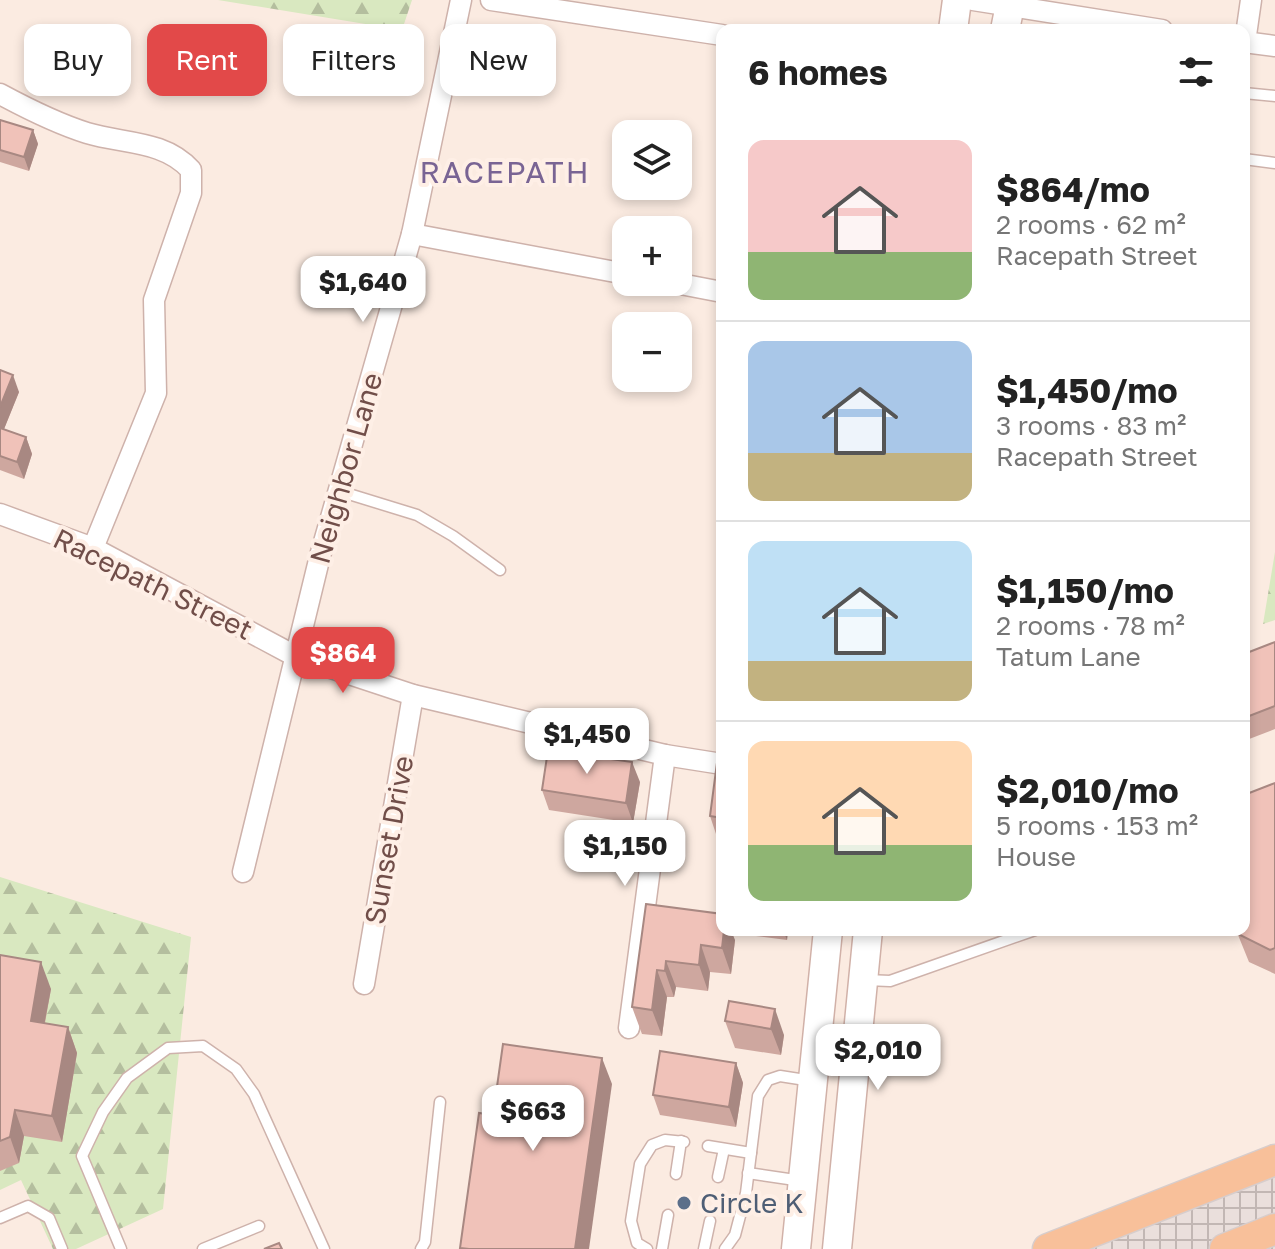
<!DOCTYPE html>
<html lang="en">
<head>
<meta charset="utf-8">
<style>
	:root { --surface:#fff; --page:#f2f2f2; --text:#222; --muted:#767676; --line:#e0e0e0; --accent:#e24949 }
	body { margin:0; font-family:"Golos Text",sans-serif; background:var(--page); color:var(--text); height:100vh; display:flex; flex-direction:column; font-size:30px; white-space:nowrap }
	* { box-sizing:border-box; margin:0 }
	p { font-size:26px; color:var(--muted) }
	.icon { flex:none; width:44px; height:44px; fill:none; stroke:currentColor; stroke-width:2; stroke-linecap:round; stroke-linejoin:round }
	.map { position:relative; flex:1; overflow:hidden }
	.drawer { position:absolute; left:716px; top:24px; width:534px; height:912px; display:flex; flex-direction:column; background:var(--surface); border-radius:16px; box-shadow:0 4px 12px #0003 }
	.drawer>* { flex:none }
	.guide { position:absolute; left:24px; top:24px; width:572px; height:72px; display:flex; gap:16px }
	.controls { position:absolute; left:612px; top:120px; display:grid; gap:16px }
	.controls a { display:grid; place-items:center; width:80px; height:80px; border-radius:16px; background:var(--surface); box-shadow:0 4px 12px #0003; font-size:40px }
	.price { position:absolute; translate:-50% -68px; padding:0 18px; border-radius:16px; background:#fff; color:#222; font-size:26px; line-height:52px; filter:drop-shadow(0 2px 4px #0008) }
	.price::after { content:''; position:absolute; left:50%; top:48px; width:24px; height:18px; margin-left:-12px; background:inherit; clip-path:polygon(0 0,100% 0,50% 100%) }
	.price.active { background:var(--accent); color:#fff }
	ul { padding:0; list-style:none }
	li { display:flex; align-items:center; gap:24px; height:200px; padding:0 32px }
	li+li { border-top:2px solid var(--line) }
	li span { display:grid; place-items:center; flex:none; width:224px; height:160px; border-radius:16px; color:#555 }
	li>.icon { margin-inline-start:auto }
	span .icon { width:96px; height:96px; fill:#fffc; stroke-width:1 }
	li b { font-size:34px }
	h2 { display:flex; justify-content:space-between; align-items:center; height:96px; padding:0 32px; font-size:34px }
	.chip { padding:0 28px; border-radius:16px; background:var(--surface); box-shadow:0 4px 12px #0003; font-size:28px; line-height:72px }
	.chip.active { background:var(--accent); color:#fff }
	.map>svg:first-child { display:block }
	.industrial { fill:url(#industrial-grid) }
	.forest { fill:url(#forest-firs) }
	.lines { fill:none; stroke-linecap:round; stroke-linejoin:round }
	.service-casing { stroke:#ceb2ab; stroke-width:13 }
	.minor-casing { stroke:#ceb2ab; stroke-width:23 }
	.secondary-casing { stroke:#d1b1a8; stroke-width:31 }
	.primary-casing { stroke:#d7cdcc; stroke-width:33 }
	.service { stroke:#fff; stroke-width:10 }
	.minor { stroke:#fff; stroke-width:20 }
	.secondary { stroke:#fff; stroke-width:28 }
	.primary { stroke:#f8c09a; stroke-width:30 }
	.wall { fill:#cea79f }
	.shaded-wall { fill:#a88882 }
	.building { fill:#f0c2b9; stroke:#a88882; stroke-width:2 }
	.service-dot { fill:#5c6f8a; stroke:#feefe6; stroke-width:3 }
	.labels { text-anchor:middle; stroke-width:8; stroke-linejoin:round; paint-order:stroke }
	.street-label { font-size:28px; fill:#714e49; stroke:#feefe6 }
	.service-label { font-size:28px; fill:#4e5e75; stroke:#feefe6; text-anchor:start }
	.neighbourhood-label { font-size:30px; letter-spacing:2px; fill:#796494; stroke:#feefe6 }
</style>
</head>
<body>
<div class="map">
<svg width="1275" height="1249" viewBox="0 0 1275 1249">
	<defs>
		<pattern id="industrial-grid" width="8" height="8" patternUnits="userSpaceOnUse" patternTransform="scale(2)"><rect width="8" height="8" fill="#eadfdc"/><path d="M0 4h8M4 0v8" fill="none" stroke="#c2b7b4"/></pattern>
		<pattern id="forest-firs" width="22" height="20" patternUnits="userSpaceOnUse" patternTransform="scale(2)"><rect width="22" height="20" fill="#d9e8c0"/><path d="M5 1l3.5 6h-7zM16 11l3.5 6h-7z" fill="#b4be9e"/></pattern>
	</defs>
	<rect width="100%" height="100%" fill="#fbebe1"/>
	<!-- industrial -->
	<path class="industrial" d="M1275,1171V1249H1059Z"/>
	<!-- forest -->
	<g class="forest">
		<path d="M218,0H412L402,30Z"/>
		<path d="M1275,552V620L1263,624Z"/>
		<path d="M0,877L191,937L163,1209L76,1249H53L21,1180L0,1190Z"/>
	</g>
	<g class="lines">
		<defs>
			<g id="service">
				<path d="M1244,93L1275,96"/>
				<path d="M1244,159L1275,163"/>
				<path d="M339,491L417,515L453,536L500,570"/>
				<path d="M866,980L890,981L1035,930"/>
				<path d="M708,1146L751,1153"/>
				<path d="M748,1173L802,1181"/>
				<path d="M676,1174L681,1141"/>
				<path d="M718,1177L724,1149"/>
				<path d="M0,1218L28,1206L49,1218L62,1249"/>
				<path d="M121,1249L82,1156L103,1112L127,1078L168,1048L203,1046L236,1069L254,1094L324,1249"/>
				<path d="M203,1249L259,1226"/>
				<path d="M421,1249L425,1242L440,1102"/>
				<path d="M647,1249L637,1243L631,1221L640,1164L652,1145L665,1140L684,1142"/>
				<path d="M662,1249L668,1215"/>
				<path d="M704,1249L710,1221"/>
				<path d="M725,1249L735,1235L746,1193L758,1096L768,1080L780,1076L812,1081"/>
			</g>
			<g id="minor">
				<path d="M491,0L722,35"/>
				<path d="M973,0L1162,30"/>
				<path d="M1244,42L1275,46"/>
				<path d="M1245,42L1251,0"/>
				<path d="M0,94C26,108 58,124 87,133C123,144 164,140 191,170V193L154,300L156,393L93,548"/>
				<path d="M412,234L626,274"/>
				<path d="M670,282L722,292"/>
				<path d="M0,514L93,548L295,656L413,695L665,755L722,764"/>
				<path d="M243,872L320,556L412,234L461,0"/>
				<path d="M364,984L413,695"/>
				<path d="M629,1028L665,755"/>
			</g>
			<g id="secondary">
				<path d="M953,30L957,0"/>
				<path d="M1005,30L1011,0"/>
				<path d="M796,1249L828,930"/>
				<path d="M837,1249L868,930"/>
			</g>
			<g id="primary">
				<path d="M1048,1249L1275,1160"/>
				<path d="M1225,1249L1275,1229"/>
			</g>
		</defs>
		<!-- service casing -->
		<use href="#service" class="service-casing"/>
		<!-- minor casing -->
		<use href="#minor" class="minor-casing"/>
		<!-- secondary casing -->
		<use href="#secondary" class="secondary-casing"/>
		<!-- primary casing -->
		<use href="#primary" class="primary-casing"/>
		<!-- service -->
		<use href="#service" class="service"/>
		<!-- minor -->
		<use href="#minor" class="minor"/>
		<!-- secondary -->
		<use href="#secondary" class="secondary"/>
		<!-- primary -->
		<use href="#primary" class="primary"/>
	</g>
	<!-- wall -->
	<g class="wall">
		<path d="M0,120L33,130L38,144L29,171L0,162Z"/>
		<path d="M0,370L19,392L4,429L26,437L32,454L24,479L0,470Z"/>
		<path d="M1275,642V729L1244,741V654Z"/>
		<path d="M722,756V843H719L710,816Z"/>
		<path d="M640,782L633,823L549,810L542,790Z"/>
		<path d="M1275,783V974L1249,962L1236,930H1244Z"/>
		<path d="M646,904L735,940L731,974L710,972L708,991L676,987L674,997H667L662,1036L642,1034L632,1007Z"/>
		<path d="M754,930H788L787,940L756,936Z"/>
		<path d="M0,955L51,989L45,1023L68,1027L77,1053L62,1142L24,1136L19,1163L0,1171Z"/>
		<path d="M729,1001L784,1035L781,1055L735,1048L725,1021Z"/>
		<path d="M736,1063L743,1083L736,1127L660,1115L653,1095Z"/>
	</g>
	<!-- shaded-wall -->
	<g class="shaded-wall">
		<path d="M33,130L38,144L29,171L24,157Z"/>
		<path d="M13,375L19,392L0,439V407Z"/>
		<path d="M26,437L32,454L24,479L17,462Z"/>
		<path d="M632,762L640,782L633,823L626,803Z"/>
		<path d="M724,930H731L735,940L731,974L722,948Z"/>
		<path d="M783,930H788L787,940Z"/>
		<path d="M701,945L710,972L708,991L699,965Z"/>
		<path d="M666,961L676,987L674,997L665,971Z"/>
		<path d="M41,962L51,989L40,1047L31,1021Z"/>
		<path d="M657,970L667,997L662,1036L652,1010Z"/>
		<path d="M775,1009L784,1035L781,1055L771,1029Z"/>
		<path d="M68,1027L77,1053L62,1142L52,1116Z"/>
		<path d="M602,1058L612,1084L589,1249H575Z"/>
		<path d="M736,1063L743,1083L736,1127L729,1107Z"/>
		<path d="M15,1110L24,1136L19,1163L10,1137Z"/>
	</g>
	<!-- building -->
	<g class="building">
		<path d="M0,120L33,130L24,157L0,150Z"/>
		<path d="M0,370L13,375L0,407Z"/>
		<path d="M0,428L26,437L17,462L0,456Z"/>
		<path d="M1275,642V706L1244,718V654Z"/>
		<path d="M548,750L632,762L626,803L542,790Z"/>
		<path d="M718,755L722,756V818L710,816Z"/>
		<path d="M1275,783V948L1270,950L1240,935L1237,930H1244V795Z"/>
		<path d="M646,904L722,914V930H724L722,948L701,945L699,965L666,961L665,971L657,970L652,1010L632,1007Z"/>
		<path d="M0,955L41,962L31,1021L68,1027L52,1116L15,1110L10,1137L0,1141Z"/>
		<path d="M729,1001L775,1009L771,1029L725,1021Z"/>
		<path d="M503,1044L602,1058L575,1249H469L460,1248L479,1113L493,1115Z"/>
		<path d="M660,1051L736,1063L729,1107L653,1095Z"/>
		<path d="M279,1243L282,1249H264Z"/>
	</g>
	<!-- markers -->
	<circle class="service-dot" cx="684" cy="1203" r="8"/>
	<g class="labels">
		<!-- street labels -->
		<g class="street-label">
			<text transform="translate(346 468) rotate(-74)" y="10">Neighbor Lane</text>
			<text transform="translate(153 584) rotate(26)" y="10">Racepath Street</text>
			<text transform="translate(389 840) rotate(-80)" y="10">Sunset Drive</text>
		</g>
		<!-- service labels -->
		<g class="service-label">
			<text x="700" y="1213">Circle K</text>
		</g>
		<!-- neighbourhood labels -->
		<g class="neighbourhood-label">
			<text x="505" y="183">RACEPATH</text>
		</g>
	</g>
</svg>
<div class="controls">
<a><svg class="icon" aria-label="layers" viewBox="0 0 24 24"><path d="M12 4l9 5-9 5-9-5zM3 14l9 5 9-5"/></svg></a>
<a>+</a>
<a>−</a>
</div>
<b class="price" style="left:363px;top:324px">$1,640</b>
<b class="price active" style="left:343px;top:695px">$864</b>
<b class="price" style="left:587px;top:776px">$1,450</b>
<b class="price" style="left:625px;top:888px">$1,150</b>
<b class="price" style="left:878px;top:1092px">$2,010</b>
<b class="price" style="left:533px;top:1153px">$663</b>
<div class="guide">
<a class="chip">Buy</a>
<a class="chip active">Rent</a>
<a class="chip">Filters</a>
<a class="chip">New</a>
</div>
<section class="drawer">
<h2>6 homes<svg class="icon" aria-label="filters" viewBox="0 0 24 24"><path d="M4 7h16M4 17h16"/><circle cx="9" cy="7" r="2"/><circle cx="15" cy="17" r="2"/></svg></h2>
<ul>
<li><span style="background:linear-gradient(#f6c9c9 70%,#8fb573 0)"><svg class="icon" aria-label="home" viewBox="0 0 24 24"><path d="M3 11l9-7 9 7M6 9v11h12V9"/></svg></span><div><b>$864/mo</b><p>2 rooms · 62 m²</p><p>Racepath Street</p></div></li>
<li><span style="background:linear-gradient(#a9c7e8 70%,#c2b280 0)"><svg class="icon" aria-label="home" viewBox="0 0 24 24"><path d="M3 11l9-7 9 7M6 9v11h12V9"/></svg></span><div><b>$1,450/mo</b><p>3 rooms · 83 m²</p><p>Racepath Street</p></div></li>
<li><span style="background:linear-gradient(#bfe0f5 75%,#c2b280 0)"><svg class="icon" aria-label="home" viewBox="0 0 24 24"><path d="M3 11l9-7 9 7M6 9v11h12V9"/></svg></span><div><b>$1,150/mo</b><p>2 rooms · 78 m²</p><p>Tatum Lane</p></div></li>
<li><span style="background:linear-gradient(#ffd9b3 65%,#8fb573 0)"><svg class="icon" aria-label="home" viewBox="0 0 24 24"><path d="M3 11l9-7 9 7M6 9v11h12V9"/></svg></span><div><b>$2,010/mo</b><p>5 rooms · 153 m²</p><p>House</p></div></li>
</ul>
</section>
</div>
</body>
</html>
